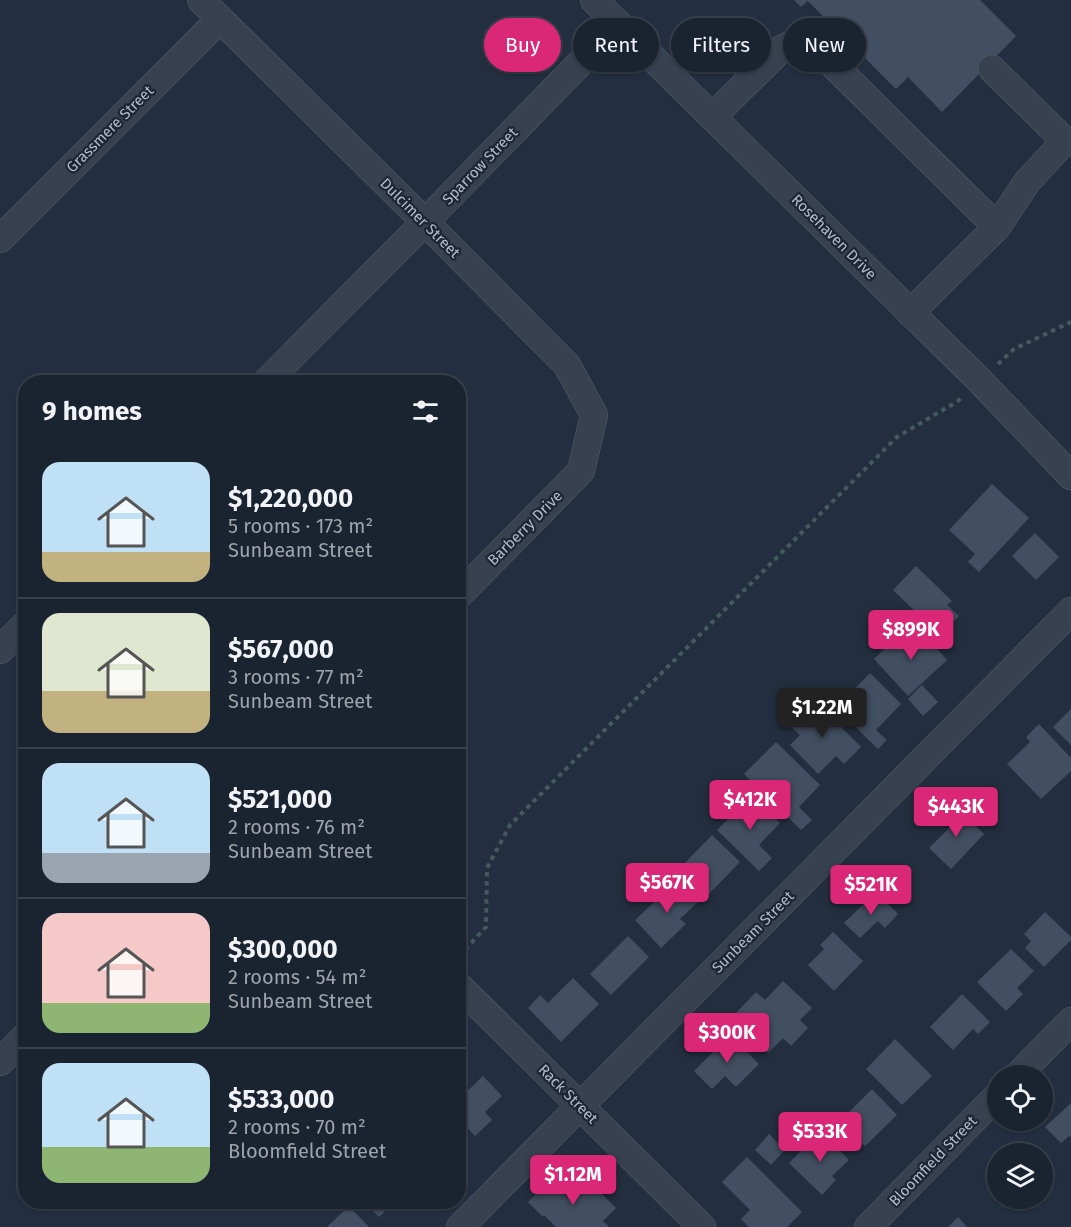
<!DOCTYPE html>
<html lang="en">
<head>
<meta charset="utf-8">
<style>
	:root { --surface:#1a2330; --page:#232b38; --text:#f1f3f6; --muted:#9fa4ab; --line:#38404c; --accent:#db2777 }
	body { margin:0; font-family:"Fira Sans",sans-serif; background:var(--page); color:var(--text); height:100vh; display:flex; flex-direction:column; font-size:22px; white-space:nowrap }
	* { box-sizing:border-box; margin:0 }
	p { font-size:20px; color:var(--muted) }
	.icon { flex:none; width:33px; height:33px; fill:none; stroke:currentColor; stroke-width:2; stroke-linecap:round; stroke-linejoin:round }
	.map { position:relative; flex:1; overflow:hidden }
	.sheet { position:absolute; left:18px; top:375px; width:448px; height:834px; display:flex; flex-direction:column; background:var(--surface); border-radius:24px; box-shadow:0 2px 4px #0004,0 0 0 2px var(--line) }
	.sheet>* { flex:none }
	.banner { position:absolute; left:484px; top:18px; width:496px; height:54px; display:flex; gap:12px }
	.buttons { position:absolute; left:987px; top:1065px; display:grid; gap:12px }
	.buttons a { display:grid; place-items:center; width:66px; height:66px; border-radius:50%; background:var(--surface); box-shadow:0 2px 4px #0004,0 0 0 2px var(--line); font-size:30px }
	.price { position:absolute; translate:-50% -51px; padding:0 14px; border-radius:6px; background:var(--accent); color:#fff; font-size:20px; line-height:39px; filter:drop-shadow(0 2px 3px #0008) }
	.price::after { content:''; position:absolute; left:50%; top:36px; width:18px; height:14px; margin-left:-9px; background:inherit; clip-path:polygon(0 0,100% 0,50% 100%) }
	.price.selected { background:#222; color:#fff }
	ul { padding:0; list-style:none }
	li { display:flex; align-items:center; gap:18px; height:150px; padding:0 24px }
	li+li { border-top:2px solid var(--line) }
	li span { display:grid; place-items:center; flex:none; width:168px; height:120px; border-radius:18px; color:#555 }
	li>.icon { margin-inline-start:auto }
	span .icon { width:72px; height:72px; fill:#fffc; stroke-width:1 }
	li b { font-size:26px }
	h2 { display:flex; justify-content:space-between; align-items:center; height:72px; padding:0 24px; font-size:26px }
	.chip { padding:0 21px; border-radius:27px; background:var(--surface); box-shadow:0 2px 4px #0004,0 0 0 2px var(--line); font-size:21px; line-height:54px }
	.chip.selected { background:var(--accent); color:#fff }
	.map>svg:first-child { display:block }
	.building { fill:#424f62 }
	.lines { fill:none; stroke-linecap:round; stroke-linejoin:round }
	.minor-casing { stroke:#555f6d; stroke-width:28 }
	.path { stroke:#435b5e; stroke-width:4; stroke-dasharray:4.5 4.5; stroke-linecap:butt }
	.minor { stroke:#374150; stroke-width:27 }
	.labels { text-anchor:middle; stroke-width:4.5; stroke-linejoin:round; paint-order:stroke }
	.street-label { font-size:15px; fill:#b4bcca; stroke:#1c2635 }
</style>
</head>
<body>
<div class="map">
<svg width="1071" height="1227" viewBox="0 0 1071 1227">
	<rect width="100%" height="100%" fill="#232f40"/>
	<!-- building -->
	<g class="building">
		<path d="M794,0H980L1016,36L942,112L908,77L896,89L808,1L801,7Z"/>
		<path d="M992,484L1029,518L979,572L968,562L975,554L949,530Z"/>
		<path d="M1035,533L1059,557L1036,580L1012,556Z"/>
		<path d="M916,566L952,601L947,605L959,616L946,629L935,618L928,624L893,590Z"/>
		<path d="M918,628L947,660L908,696L874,659L894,640L899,646Z"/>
		<path d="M870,673L901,704L876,730L887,740L878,749L836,708Z"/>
		<path d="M922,685L938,702L923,716L908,699Z"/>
		<path d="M816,702L861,747L844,764L836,756L818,774L790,745L800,735L791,727Z"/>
		<path d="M1071,709V745L1053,727Z"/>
		<path d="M1039,724L1071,758V771L1041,799L1007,764L1030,742L1026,737Z"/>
		<path d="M776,742L820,785L799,807L812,820L801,830L744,774Z"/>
		<path d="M752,795L780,823L759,845L772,858L759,871L717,830Z"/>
		<path d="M956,806L984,834L951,869L929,848L951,826L943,819Z"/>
		<path d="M712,835L740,862L705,898L677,871Z"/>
		<path d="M678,880L698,902L680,919L686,924L661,948L635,920Z"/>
		<path d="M876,892L898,914L885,928L878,921L860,938L844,923Z"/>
		<path d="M1045,912L1071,937V940L1044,967L1025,948L1031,941L1024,934Z"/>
		<path d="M833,932L863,961L834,991L808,965L824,949L820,945Z"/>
		<path d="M628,936L649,957L611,995L590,974Z"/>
		<path d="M1011,949L1034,971L1017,988L1023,994L1006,1011L977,982Z"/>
		<path d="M573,978L599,1004L561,1042L528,1008L540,995L548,1003Z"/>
		<path d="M783,981L812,1008L800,1020L808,1028L791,1046L783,1038L768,1053L732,1017L756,992L765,1000Z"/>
		<path d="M962,994L990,1022L978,1034L973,1029L953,1050L930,1027Z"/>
		<path d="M730,1035L759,1064L736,1087L725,1076L712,1089L694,1071Z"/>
		<path d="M895,1039L932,1076L902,1105L866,1069Z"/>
		<path d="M483,1076L502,1096L485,1112L492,1120L475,1136L459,1119V1099Z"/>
		<path d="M872,1089L897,1115L865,1146L840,1121Z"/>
		<path d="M1071,1103V1137L1069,1136L1061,1143L1045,1127Z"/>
		<path d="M821,1131L849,1160L832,1176L836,1180L822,1195L789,1163Z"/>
		<path d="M769,1134L785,1150L771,1165L755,1150Z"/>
		<path d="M747,1157L802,1212L787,1227H749L741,1219L750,1210L722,1182Z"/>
		<path d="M587,1179L616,1208L603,1221L609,1227H556L544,1215L543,1217L528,1202L550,1180L568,1198Z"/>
		<path d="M364,1202H395L379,1217Z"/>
		<path d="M349,1206L369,1227H327Z"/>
		<path d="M958,1217L967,1227H948Z"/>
	</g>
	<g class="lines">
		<defs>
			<g id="minor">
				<path d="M201,0L425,222L567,365L594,415L581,471L459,595"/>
				<path d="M594,0L980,381L1071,476"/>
				<path d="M712,117L780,50C789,43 804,41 814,46L997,227"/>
				<path d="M0,239L220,19"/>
				<path d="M910,313L997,227L1027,182L1065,141L992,69"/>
				<path d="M266,382L425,222L618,24"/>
				<path d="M0,650L26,624"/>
				<path d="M459,986L702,1227"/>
				<path d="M0,1062L26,1036"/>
				<path d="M1017,1076L1071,1021"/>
				<path d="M460,1227L1071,611"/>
				<path d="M868,1227L998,1095"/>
			</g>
		</defs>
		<!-- minor casing -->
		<use href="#minor" class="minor-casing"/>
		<!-- path -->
		<g class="path">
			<path d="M998,364L1014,349L1071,322"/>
			<path d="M459,956L486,927L487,868L510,825L897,437L958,401L963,396"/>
		</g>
		<!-- minor -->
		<use href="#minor" class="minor"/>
	</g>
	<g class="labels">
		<!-- street labels -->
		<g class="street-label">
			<text transform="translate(110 129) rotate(-45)" y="5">Grassmere Street</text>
			<text transform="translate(480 166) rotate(-46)" y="5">Sparrow Street</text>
			<text transform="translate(420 218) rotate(45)" y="5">Dulcimer Street</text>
			<text transform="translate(834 237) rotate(45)" y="5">Rosehaven Drive</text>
			<text transform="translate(525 528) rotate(-45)" y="5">Barberry Drive</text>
			<text transform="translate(753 932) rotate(-45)" y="5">Sunbeam Street</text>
			<text transform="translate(568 1094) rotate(45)" y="5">Rack Street</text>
			<text transform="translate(933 1161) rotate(-46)" y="5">Bloomfield Street</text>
		</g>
	</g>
</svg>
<div class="buttons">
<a><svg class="icon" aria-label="locate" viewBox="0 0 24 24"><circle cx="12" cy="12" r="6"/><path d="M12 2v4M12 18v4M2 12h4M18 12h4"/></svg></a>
<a><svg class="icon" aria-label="layers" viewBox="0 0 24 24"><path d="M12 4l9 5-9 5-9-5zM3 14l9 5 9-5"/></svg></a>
</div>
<b class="price" style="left:911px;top:661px">$899K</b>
<b class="price selected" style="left:822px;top:739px">$1.22M</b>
<b class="price" style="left:750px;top:831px">$412K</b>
<b class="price" style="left:956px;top:838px">$443K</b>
<b class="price" style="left:667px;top:914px">$567K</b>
<b class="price" style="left:871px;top:916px">$521K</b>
<b class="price" style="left:727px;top:1064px">$300K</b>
<b class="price" style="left:820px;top:1163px">$533K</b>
<b class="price" style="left:573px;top:1206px">$1.12M</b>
<div class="banner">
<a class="chip selected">Buy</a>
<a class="chip">Rent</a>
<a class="chip">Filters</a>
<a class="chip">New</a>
</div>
<section class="sheet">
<h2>9 homes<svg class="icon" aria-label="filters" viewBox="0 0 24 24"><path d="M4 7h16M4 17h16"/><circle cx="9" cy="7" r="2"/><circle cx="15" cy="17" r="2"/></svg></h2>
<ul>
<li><span style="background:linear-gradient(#bfe0f5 75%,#c2b280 0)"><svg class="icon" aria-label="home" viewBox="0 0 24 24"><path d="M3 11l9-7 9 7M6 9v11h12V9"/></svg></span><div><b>$1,220,000</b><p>5 rooms · 173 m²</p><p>Sunbeam Street</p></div></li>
<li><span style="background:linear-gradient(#dfe7d0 65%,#c2b280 0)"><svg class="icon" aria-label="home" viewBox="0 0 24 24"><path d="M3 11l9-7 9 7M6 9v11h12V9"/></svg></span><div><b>$567,000</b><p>3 rooms · 77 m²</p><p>Sunbeam Street</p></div></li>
<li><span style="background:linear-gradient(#bfe0f5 75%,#9aa5b1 0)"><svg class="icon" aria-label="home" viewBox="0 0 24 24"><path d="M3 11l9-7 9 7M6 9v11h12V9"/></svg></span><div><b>$521,000</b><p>2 rooms · 76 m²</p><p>Sunbeam Street</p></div></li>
<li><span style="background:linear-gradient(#f6c9c9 75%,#8fb573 0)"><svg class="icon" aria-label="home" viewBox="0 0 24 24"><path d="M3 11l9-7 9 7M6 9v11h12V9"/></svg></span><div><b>$300,000</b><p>2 rooms · 54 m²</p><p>Sunbeam Street</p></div></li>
<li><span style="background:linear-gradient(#bfe0f5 70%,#8fb573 0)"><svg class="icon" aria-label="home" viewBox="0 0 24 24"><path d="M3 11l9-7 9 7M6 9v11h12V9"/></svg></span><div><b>$533,000</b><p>2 rooms · 70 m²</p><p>Bloomfield Street</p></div></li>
</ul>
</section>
</div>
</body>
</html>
